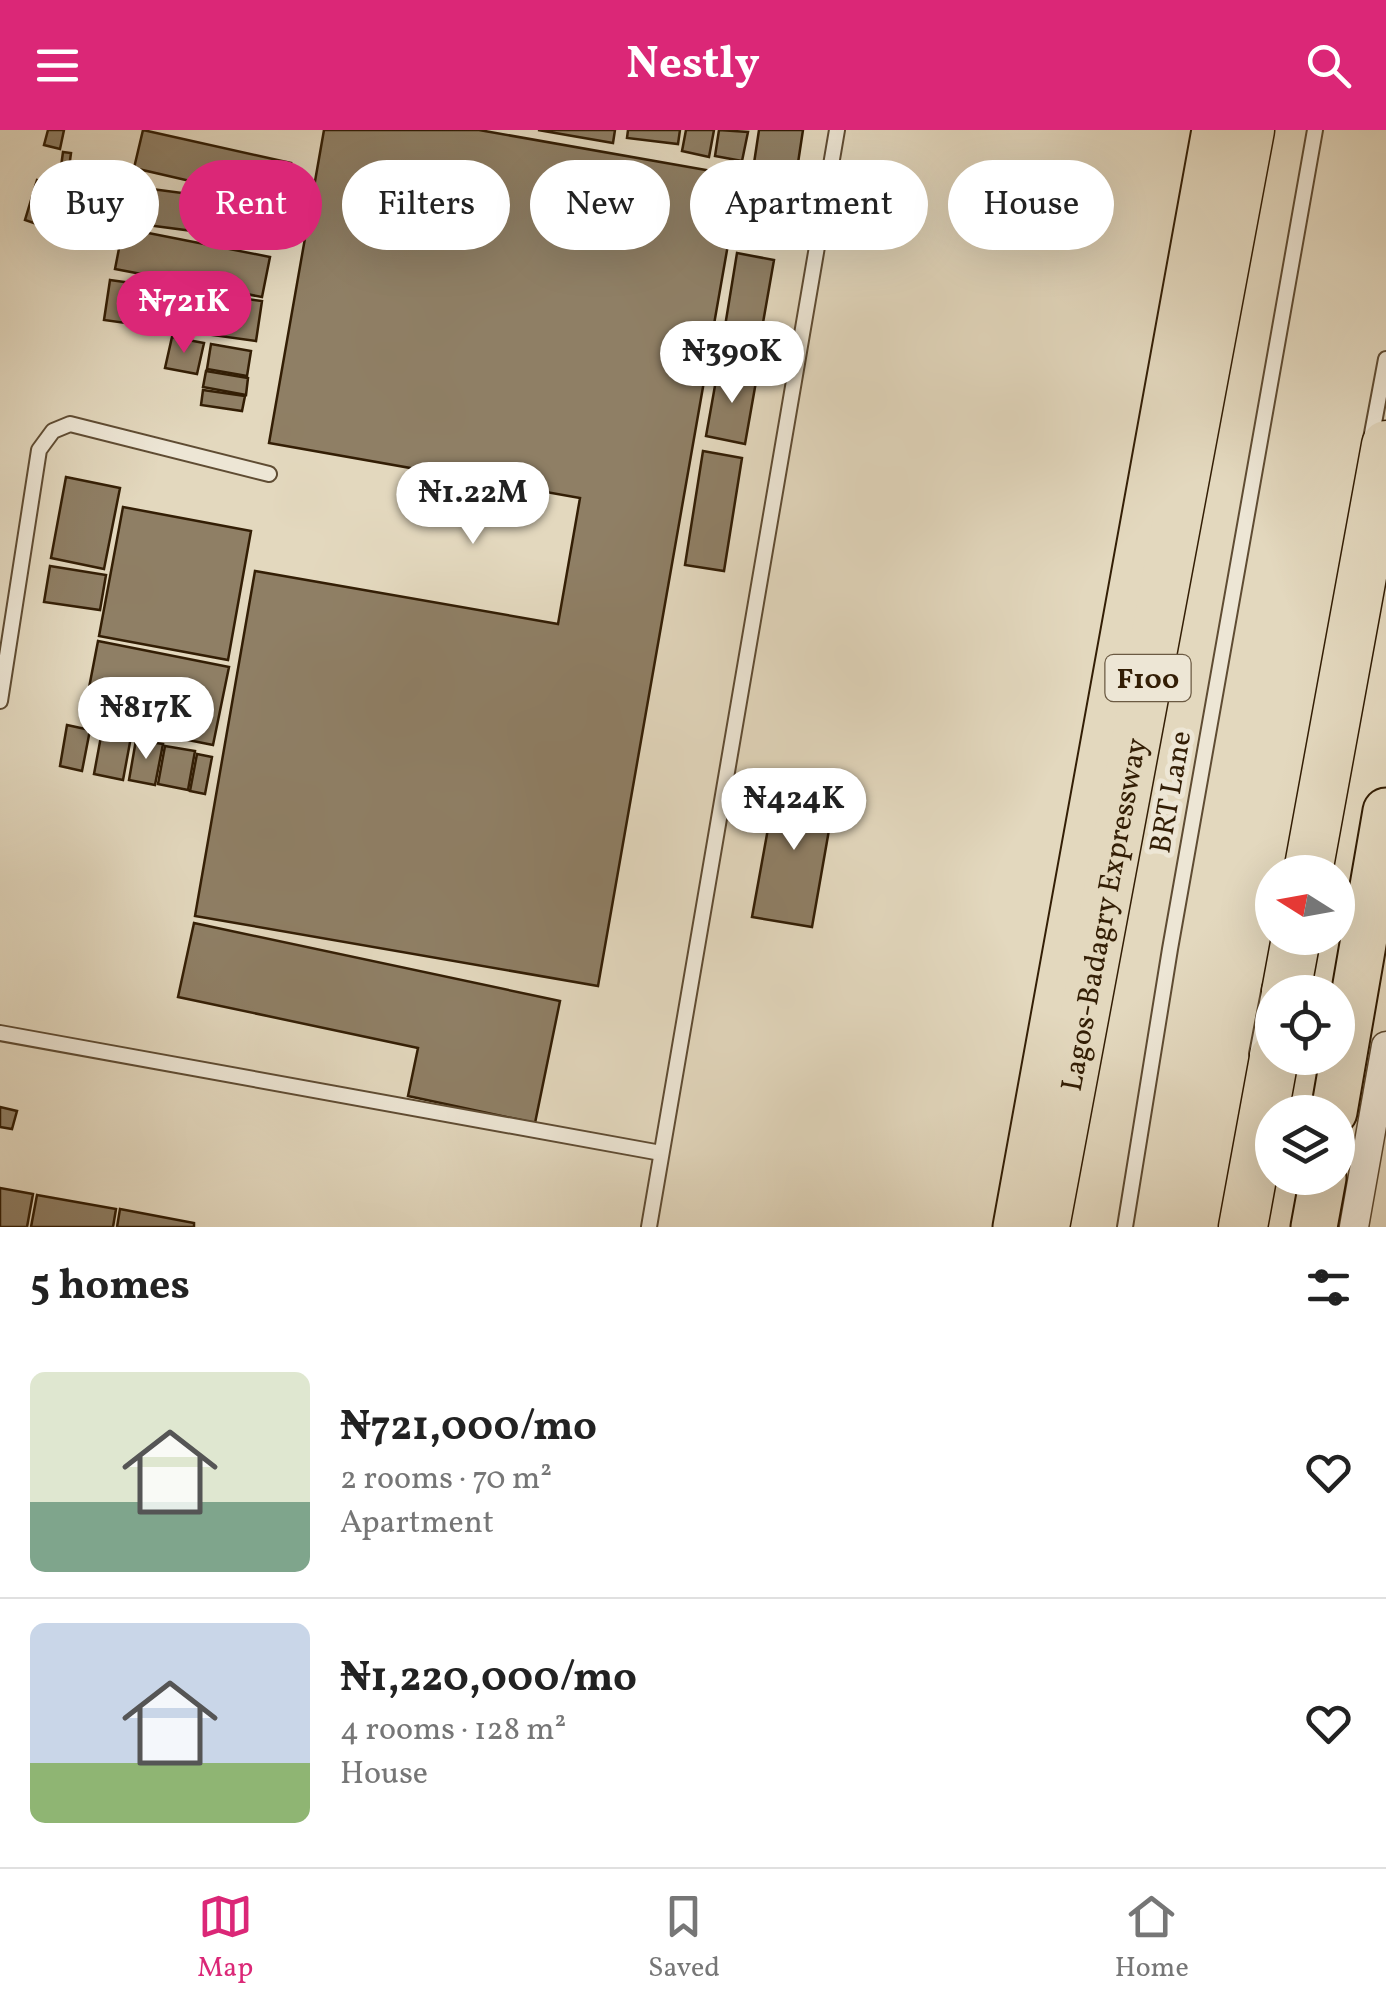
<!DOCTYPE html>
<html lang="en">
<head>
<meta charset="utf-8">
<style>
	:root { --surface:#fff; --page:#f6f6f6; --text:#222; --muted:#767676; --line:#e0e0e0; --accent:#db2777 }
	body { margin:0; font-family:Vollkorn,serif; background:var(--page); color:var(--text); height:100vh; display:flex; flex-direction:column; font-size:38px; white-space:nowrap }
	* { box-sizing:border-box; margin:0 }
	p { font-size:32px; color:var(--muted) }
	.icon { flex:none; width:55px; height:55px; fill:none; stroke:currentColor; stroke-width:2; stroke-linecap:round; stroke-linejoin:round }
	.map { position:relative; height:1097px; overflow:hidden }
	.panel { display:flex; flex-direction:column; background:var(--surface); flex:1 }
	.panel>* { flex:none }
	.banner { position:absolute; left:30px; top:30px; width:1328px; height:90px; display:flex; gap:20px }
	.needle { width:65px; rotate:281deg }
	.buttons { position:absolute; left:1255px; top:725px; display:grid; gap:20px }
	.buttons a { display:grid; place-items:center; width:100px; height:100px; border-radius:50%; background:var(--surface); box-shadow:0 10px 40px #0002; font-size:50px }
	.price { position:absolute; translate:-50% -85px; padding:0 22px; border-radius:35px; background:#fff; color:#222; font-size:32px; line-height:65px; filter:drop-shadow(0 2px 5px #0008) }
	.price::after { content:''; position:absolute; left:50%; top:60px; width:30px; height:22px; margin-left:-15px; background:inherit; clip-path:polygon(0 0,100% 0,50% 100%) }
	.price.on { background:var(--accent); color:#fff }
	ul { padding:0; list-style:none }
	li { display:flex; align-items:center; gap:30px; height:250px; padding:0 30px }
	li+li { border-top:2px solid var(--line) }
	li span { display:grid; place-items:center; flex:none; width:280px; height:200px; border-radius:15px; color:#555 }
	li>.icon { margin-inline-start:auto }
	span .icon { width:120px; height:120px; fill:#fffc; stroke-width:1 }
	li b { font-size:42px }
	h2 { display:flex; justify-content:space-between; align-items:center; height:120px; padding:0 30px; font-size:42px }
	.pill { padding:0 35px; border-radius:45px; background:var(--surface); box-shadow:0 10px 40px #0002; font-size:35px; line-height:90px }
	.pill.on { background:var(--accent); color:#fff }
	header { display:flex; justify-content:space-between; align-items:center; height:130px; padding:0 30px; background:var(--accent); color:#fff; font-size:45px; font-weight:700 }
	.menu { display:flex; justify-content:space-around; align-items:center; height:140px; border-top:2px solid var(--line); background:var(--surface); font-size:28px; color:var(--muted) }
	.menu a { display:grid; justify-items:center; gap:5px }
	.menu .on { color:var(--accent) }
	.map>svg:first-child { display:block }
	.building { fill:#8f7f65; stroke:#331e05; stroke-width:2.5 }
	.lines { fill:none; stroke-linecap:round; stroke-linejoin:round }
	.service-casing { stroke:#5f4c33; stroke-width:18 }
	.minor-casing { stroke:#5f4c33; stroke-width:31 }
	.primary-casing { stroke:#331e05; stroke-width:49 }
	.trunk-casing { stroke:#331e05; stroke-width:51 }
	.service { stroke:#ede6d5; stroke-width:14 }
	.minor { stroke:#ede6d5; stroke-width:28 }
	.primary { stroke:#e3d8be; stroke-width:45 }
	.trunk { stroke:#e3d8be; stroke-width:48 }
	.labels { text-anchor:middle; stroke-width:10; stroke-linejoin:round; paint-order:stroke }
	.shield { fill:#ede6d5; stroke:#6b5a43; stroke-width:2.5 }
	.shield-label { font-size:28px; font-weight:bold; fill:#331e05 }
	.street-label { font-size:30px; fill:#331e05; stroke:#ede6d5 }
</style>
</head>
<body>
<header><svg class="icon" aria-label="menu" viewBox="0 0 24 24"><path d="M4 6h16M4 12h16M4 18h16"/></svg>Nestly<svg class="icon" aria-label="search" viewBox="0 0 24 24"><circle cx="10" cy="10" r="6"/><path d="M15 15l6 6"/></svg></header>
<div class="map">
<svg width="1386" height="1097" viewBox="0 0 1386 1097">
	<rect width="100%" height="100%" fill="#e3d8be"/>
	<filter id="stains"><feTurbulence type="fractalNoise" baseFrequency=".002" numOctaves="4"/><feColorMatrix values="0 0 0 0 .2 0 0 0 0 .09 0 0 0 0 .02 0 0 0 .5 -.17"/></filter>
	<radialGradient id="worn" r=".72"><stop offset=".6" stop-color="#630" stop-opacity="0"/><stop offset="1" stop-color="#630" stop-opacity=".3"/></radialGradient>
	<!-- building -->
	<g class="building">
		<path d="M48,0H64L60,19L44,15Z"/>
		<path d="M143,0L291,33L281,72L134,38Z"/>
		<path d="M324,0H479L740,46L598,856L195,786L255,441L558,494L580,368L269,313Z"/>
		<path d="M538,0H615L613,13Z"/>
		<path d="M628,0H680L678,14L627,8Z"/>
		<path d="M686,0H714L709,27L682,21Z"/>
		<path d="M719,0L748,2L742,31L715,26Z"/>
		<path d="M759,0H803L786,112L743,106Z"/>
		<path d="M63,22L71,23L66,60L58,59Z"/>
		<path d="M37,50L54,55L42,96L25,90Z"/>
		<path d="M129,56L280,76L276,112L124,92Z"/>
		<path d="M123,98L270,127L262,167L115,139Z"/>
		<path d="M737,123L774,130L757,227L721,221Z"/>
		<path d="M110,150L262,171L256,211L104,190Z"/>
		<path d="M172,207L204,213L197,244L165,238Z"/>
		<path d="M211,214L251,221L247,246L207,239Z"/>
		<path d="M718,239L757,246L745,314L706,306Z"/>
		<path d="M206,241L248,248L246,265L203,257Z"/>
		<path d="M203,260L245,266L242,281L201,275Z"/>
		<path d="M703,321L742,328L724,441L685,435Z"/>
		<path d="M66,347L120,358L104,439L51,428Z"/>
		<path d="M123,377L251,401L228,530L99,506Z"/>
		<path d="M50,436L106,445L100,480L44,472Z"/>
		<path d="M98,511L229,537L213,615L83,589Z"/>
		<path d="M67,595L90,600L82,641L60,636Z"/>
		<path d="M102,601L131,607L123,650L94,644Z"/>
		<path d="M136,610L163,614L155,655L129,650Z"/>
		<path d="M165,616L195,621L188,660L158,654Z"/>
		<path d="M197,624L212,627L205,664L190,661Z"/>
		<path d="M777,649L836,660L812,797L752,787Z"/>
		<path d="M194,793L560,871L535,993L408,966L418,918L178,867Z"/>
		<path d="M0,977L17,981L12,999L0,997Z"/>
		<path d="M0,1058L33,1064L27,1097H0Z"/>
		<path d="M37,1065L116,1079L113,1097H31Z"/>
		<path d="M120,1079L194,1093V1097H117Z"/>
	</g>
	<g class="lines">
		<defs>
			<g id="service">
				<path d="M1370,314L1386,229"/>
				<path d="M0,571L39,320L53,301L70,294L269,344"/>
				<path d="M0,903L661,1023"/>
				<path d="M1257,924L1270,857"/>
				<path d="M649,1097L837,0"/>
				<path d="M1125,1097L1170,819L1315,0"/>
			</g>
			<path id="minor" d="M1354,1097L1386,916"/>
			<g id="primary">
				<path d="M1334,982L1386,681"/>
				<path d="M1016,1097L1215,0"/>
				<path d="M1314,1097L1323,1048"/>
			</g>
			<g id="trunk">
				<path d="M1308,742L1386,315"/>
				<path d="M1286,862L1296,808"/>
				<path id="s1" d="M1045,1097L1250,0"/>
				<path d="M1243,1097L1274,928"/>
			</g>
		</defs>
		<!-- service casing -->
		<use href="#service" class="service-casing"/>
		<!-- minor casing -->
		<use href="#minor" class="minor-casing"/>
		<!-- primary casing -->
		<use href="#primary" class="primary-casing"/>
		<!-- trunk casing -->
		<use href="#trunk" class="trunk-casing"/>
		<!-- service -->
		<use href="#service" class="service"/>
		<!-- minor -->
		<use href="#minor" class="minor"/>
		<!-- primary -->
		<use href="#primary" class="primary"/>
		<!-- trunk -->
		<use href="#trunk" class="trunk"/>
	</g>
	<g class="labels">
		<!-- shield labels -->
		<rect class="shield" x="1105.5" y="525" width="85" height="46" rx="8"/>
		<g class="shield-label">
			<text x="1148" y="558">F100</text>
		</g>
		<!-- street labels -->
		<g class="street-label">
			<text transform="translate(1170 662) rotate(-80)" y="10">BRT Lane</text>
			<text dy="10" stroke="none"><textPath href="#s1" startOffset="318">Lagos-Badagry Expressway</textPath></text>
		</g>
	</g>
	<rect width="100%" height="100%" filter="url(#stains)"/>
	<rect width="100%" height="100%" fill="url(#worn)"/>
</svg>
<div class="buttons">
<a><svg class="needle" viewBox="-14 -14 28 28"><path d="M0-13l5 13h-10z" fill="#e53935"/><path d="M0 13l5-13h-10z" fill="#767676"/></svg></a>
<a><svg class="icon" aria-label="locate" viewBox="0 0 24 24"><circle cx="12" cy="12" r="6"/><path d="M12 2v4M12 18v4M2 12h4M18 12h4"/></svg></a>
<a><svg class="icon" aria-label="layers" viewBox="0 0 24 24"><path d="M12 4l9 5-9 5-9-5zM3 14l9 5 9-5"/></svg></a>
</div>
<b class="price on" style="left:184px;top:226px">₦721K</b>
<b class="price" style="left:732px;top:276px">₦390K</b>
<b class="price" style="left:473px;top:417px">₦1.22M</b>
<b class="price" style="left:146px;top:632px">₦817K</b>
<b class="price" style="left:794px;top:723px">₦424K</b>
<div class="banner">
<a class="pill">Buy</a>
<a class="pill on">Rent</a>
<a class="pill">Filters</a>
<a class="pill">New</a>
<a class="pill">Apartment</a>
<a class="pill">House</a>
</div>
</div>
<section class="panel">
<h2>5 homes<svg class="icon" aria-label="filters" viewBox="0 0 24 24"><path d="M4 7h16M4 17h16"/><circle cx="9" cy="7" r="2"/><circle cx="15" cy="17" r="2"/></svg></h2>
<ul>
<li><span style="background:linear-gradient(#dfe7d0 65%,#7fa58c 0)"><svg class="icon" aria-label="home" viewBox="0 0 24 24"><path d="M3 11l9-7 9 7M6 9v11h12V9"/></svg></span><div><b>₦721,000/mo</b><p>2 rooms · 70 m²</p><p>Apartment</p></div><svg class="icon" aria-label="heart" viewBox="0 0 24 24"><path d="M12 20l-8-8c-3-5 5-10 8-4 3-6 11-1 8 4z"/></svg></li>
<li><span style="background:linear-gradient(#c9d6e8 70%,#8fb573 0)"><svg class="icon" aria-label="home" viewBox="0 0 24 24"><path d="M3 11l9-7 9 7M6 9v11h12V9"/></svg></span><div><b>₦1,220,000/mo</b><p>4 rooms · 128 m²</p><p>House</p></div><svg class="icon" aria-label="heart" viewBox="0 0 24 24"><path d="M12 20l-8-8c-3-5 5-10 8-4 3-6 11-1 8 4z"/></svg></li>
</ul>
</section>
<nav class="menu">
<a class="on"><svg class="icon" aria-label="map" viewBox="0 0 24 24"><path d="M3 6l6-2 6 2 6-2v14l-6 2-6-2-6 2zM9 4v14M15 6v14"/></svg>Map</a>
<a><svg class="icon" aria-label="saved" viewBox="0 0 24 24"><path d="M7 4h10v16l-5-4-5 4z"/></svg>Saved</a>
<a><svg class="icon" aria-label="home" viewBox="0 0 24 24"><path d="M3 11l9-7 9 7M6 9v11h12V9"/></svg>Home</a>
</nav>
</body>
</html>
